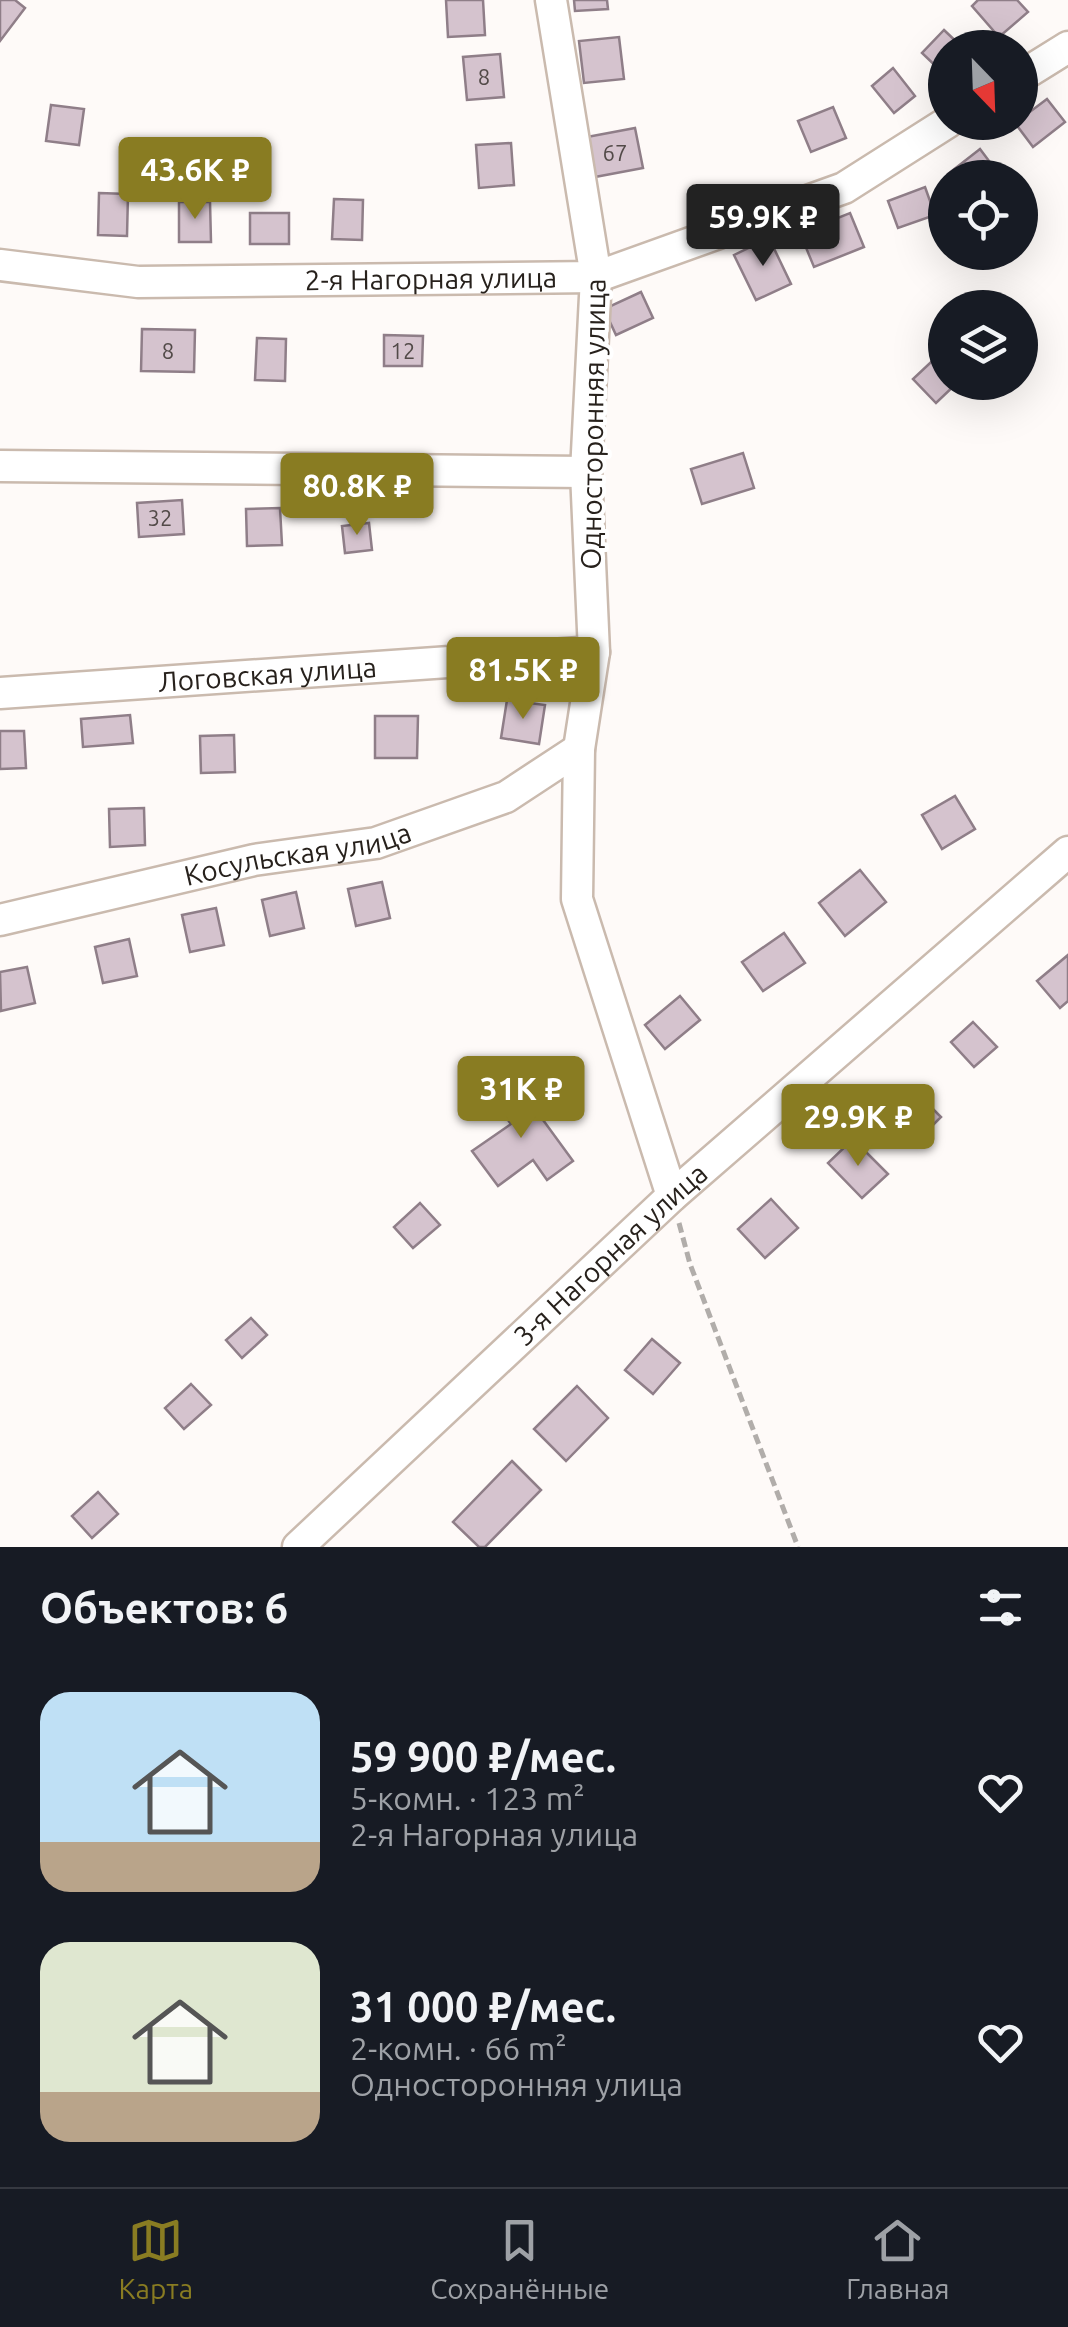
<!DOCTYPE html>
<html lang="ru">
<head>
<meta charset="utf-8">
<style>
	:root { --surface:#171b24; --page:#20242c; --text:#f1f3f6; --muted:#9ea1a6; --line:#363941; --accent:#897c22 }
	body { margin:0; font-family:Ubuntu,sans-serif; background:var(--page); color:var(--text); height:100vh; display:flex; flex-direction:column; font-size:38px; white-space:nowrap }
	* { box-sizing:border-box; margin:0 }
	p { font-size:32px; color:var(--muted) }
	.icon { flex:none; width:55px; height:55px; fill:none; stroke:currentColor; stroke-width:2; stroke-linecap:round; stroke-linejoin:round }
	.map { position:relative; height:1547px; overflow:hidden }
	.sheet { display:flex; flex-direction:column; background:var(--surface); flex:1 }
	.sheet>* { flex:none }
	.needle { width:65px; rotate:157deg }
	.fabs { position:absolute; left:928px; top:30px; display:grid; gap:20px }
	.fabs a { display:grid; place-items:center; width:110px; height:110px; border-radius:50%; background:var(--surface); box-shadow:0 10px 40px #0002; font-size:50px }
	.price { position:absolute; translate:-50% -85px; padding:0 22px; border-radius:10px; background:var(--accent); color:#fff; font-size:32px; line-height:65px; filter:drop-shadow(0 2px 5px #0008) }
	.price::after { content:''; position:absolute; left:50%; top:60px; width:30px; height:22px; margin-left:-15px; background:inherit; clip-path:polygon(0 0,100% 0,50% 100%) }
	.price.current { background:#222; color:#fff }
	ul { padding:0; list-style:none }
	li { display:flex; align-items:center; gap:30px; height:250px; padding:0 40px }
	li span { display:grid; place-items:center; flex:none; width:280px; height:200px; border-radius:30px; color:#555 }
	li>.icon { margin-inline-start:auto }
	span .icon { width:120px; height:120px; fill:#fffc; stroke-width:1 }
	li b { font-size:42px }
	h2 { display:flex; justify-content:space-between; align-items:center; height:120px; padding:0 40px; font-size:42px }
	.menu { display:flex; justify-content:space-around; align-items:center; height:140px; border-top:2px solid var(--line); background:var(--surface); font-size:28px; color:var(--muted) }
	.menu a { display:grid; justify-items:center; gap:5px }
	.menu .current { color:var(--accent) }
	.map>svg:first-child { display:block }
	.building { fill:#d5c3ce; stroke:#8f7e88; stroke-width:2.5 }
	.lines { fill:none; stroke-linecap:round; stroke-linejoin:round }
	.minor-casing { stroke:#cabaae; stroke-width:35 }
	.path { stroke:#b1adaa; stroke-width:5; stroke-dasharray:10 5; stroke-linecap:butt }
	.minor { stroke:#fff; stroke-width:30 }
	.labels { text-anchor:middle; stroke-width:8; stroke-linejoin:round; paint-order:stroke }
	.number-label { font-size:22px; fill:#524a48 }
	.street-label { font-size:28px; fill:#27211c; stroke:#fff }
</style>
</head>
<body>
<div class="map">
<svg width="1068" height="1547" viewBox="0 0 1068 1547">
	<rect width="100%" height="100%" fill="#fefaf8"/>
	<!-- building -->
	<g class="building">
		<path d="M0,0H15L25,8L0,41Z"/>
		<path d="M446,0H483L485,35L448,37Z"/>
		<path d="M574,0H607L608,9L575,11Z"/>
		<path d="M978,0H1017L1028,12L999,37L972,6Z"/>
		<path d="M944,30L963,48H945V75L922,53Z"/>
		<path d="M619,37L624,79L584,83L579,41Z"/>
		<path d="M500,54L504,97L467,100L463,57Z"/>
		<path d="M893,68L915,96L894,113L872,86Z"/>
		<path d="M1047,99L1065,122L1033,147L1015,123Z"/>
		<path d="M51,105L84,109L79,145L46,141Z"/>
		<path d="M833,107L846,138L811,152L798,121Z"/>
		<path d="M635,128L643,168L595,177L587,137Z"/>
		<path d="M511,143L514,185L479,188L476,145Z"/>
		<path d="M980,149L998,173L992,178H951L948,174Z"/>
		<path d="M925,187L935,215L898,228L888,201Z"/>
		<path d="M99,193L128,194L127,236L98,235Z"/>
		<path d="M334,199L363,200L362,240L332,239Z"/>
		<path d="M179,202H210L211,242H179Z"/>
		<rect x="250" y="213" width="39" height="31"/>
		<path d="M850,213L864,247L814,267L800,233Z"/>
		<path d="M769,238L791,284L756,300L734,255Z"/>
		<path d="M641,292L653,318L616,335L604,309Z"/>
		<path d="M142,329L195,330L194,372L141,371Z"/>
		<path d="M384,335L423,336L422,366H384Z"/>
		<path d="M257,338L286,339L285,381L255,380Z"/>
		<path d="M945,349V382H958L936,403L913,379Z"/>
		<path d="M743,453L754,488L702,504L691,469Z"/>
		<path d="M182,500L184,534L139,537L137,503Z"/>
		<path d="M280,508L282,545L247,546L246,509Z"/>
		<path d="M369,523L372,550L345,553L342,526Z"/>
		<path d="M507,700L545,705L539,744L501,738Z"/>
		<path d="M130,715L133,743L83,747L81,719Z"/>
		<path d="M375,716H418L417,758H375Z"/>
		<path d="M0,731H24L26,768L0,769Z"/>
		<path d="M234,735L235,772L201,773L200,736Z"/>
		<path d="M955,796L975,829L942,849L922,815Z"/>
		<path d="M144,808L145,845L110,847L109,809Z"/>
		<path d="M860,870L886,902L845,936L819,903Z"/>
		<path d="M382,882L390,918L356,926L348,889Z"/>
		<path d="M296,892L304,928L270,936L262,900Z"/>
		<path d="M216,908L224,945L190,952L182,915Z"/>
		<path d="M784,933L805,963L763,991L742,962Z"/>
		<path d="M129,939L137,976L103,983L95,947Z"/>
		<path d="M1068,955V1001L1060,1008L1037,981Z"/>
		<path d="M27,967L35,1003L1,1011L0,972Z"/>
		<path d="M680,996L700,1020L665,1049L645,1025Z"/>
		<path d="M973,1022L997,1047L974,1067L951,1042Z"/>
		<path d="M516,1083L573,1161L547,1180L533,1160L498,1186L472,1151L511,1124L493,1100Z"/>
		<path d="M915,1091L941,1117L922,1136L896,1111Z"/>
		<path d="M853,1139L888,1174L862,1198L828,1163Z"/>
		<path d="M771,1199L798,1228L765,1258L738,1229Z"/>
		<path d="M420,1203L440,1225L413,1248L394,1227Z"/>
		<path d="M251,1318L267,1335L242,1358L226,1340Z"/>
		<path d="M652,1339L680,1363L653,1394L625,1370Z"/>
		<path d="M191,1384L211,1405L184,1429L165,1408Z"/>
		<path d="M577,1386L608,1418L566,1461L534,1429Z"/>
		<path d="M512,1461L541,1490L485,1547H479L453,1522Z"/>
		<path d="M98,1492L118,1514L92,1538L72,1516Z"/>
	</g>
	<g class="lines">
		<defs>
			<g id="minor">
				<path d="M551,0L596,277L586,472L594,652L579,749L577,899L672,1196"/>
				<path d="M1020,77L1068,47"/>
				<path id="s1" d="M0,265L138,282L596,277L844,188L948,122"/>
				<path d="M0,466L586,472"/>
				<path id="s2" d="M0,693L594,652"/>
				<path id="s3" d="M0,920L254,860L376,843L506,797L579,749"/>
				<path id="s4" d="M298,1547L672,1196L1068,852"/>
			</g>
		</defs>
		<!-- minor casing -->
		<use href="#minor" class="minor-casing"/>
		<!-- path -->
		<path class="path" d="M679,1223L690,1264L798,1547"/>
		<!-- minor -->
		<use href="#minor" class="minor"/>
	</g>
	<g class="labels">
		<!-- number labels -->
		<g class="number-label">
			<text x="484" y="85">8</text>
			<text x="615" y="161">67</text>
			<text x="168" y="359">8</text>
			<text x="403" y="359">12</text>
			<text x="160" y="526">32</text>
		</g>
		<!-- street labels -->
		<g class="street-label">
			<text dy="10" stroke="none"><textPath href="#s1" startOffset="432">2-я Нагорная улица</textPath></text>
			<text transform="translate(593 424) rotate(-89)" y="10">Односторонняя улица</text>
			<text dy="10" stroke="none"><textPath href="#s2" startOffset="268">Логовская улица</textPath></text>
			<text dy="10" stroke="none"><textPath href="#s3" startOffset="305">Косульская улица</textPath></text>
			<text dy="10" stroke="none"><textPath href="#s4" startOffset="428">3-я Нагорная улица</textPath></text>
		</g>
	</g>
</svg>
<div class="fabs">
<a><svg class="needle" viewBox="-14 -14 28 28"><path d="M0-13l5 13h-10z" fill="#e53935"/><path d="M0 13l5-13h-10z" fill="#9ea1a6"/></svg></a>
<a><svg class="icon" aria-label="locate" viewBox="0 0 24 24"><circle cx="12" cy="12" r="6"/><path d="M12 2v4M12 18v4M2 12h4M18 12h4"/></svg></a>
<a><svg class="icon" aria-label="layers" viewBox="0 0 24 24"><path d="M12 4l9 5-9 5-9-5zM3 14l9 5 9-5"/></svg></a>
</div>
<b class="price" style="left:195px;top:222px">43.6K ₽</b>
<b class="price current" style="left:763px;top:269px">59.9K ₽</b>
<b class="price" style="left:357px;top:538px">80.8K ₽</b>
<b class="price" style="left:523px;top:722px">81.5K ₽</b>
<b class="price" style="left:521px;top:1141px">31K ₽</b>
<b class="price" style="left:858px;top:1169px">29.9K ₽</b>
</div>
<section class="sheet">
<h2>Объектов: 6<svg class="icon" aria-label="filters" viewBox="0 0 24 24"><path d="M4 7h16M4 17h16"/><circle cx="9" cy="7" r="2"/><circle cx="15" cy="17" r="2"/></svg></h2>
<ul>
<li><span style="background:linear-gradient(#bfe0f5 75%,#b9a48a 0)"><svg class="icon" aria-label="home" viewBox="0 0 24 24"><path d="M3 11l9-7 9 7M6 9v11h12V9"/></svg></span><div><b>59 900 ₽/мес.</b><p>5-комн. · 123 m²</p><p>2-я Нагорная улица</p></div><svg class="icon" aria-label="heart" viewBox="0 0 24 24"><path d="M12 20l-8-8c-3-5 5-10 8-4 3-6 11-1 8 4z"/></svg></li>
<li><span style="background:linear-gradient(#dfe7d0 75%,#b9a48a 0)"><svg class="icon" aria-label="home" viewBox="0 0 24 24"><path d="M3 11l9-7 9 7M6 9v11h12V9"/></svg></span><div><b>31 000 ₽/мес.</b><p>2-комн. · 66 m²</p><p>Односторонняя улица</p></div><svg class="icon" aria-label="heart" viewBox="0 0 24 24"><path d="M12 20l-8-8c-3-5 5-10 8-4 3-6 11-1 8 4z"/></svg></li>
</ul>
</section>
<nav class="menu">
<a class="current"><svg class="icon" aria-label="map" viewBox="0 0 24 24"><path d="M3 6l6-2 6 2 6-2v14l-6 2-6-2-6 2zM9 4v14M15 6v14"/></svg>Карта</a>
<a><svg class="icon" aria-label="saved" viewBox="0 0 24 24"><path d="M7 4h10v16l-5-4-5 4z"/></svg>Сохранённые</a>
<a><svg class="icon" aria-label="home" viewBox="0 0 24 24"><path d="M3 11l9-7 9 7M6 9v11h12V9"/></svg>Главная</a>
</nav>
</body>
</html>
